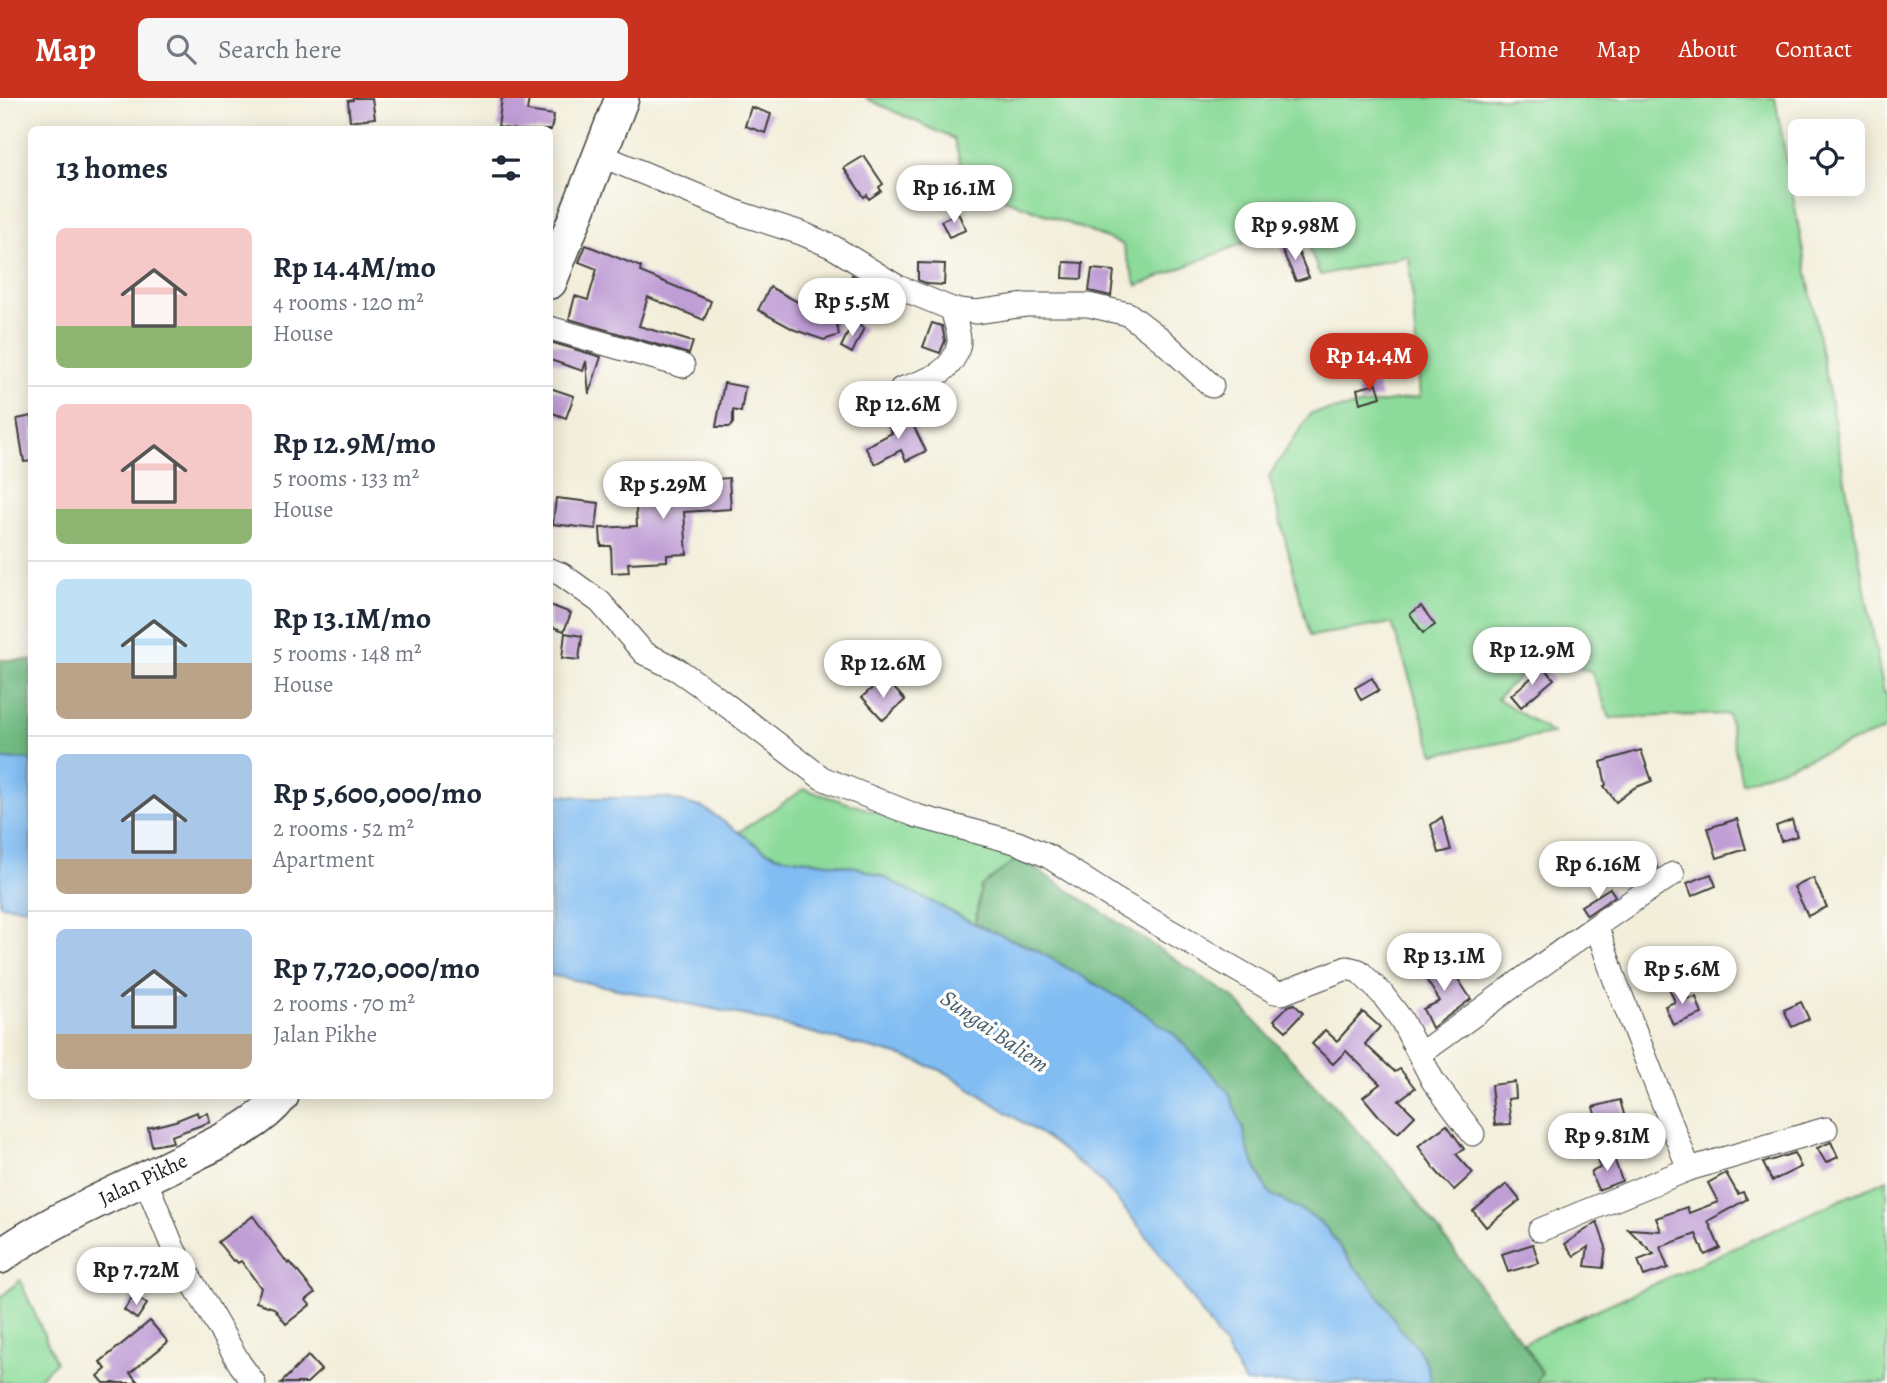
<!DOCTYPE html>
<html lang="en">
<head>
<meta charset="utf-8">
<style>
	:root { --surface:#fff; --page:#f6f6f7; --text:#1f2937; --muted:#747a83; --line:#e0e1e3; --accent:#c8321e }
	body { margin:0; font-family:Alegreya,serif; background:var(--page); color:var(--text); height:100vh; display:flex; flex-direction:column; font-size:26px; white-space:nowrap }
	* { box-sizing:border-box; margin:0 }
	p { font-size:23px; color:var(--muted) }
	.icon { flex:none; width:38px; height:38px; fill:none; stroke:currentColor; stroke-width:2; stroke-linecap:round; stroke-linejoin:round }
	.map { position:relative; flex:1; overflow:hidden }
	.panel { position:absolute; left:28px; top:28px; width:525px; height:973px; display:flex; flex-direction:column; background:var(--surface); border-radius:10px; box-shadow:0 4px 18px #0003 }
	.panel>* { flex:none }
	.buttons { position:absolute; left:1788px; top:21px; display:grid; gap:14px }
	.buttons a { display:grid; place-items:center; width:77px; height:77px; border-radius:10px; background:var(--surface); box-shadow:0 4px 18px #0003; font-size:35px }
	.price { position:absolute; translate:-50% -60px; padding:0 16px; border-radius:24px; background:#fff; color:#222; font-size:23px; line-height:46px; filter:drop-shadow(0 2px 4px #0008) }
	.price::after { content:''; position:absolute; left:50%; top:42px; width:21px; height:16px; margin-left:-10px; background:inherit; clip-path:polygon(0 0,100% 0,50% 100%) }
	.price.selected { background:var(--accent); color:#fff }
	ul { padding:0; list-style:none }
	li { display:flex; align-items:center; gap:21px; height:175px; padding:0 28px }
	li+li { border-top:2px solid var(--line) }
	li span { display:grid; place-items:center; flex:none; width:196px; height:140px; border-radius:10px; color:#555 }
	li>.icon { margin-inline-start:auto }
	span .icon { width:84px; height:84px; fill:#fffc; stroke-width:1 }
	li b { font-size:30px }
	h2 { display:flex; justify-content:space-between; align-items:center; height:84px; padding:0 28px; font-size:30px }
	header { display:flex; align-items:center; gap:42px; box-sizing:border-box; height:98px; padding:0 35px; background:var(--accent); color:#fff }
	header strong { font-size:33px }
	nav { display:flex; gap:38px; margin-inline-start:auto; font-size:24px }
	.search { width:490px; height:63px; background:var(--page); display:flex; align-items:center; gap:18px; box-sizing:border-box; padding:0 24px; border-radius:10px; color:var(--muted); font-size:26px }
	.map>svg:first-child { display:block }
	.green { fill:#8cdb9a; stroke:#547c5b; stroke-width:2 }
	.forest { fill:#71bb82; stroke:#466c4f; stroke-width:2 }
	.water { fill:#81bdf3; stroke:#4e6c88; stroke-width:2 }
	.building { fill:#bf9dd5 }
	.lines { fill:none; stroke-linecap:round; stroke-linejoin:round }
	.minor-casing { stroke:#3c3c38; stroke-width:25 }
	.highway-casing { stroke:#3c3c38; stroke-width:36 }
	.minor { stroke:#fff; stroke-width:23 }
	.highway { stroke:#fff; stroke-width:33 }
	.labels { text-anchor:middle; stroke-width:7; stroke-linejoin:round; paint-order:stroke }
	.street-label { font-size:21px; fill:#1c1c1c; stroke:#fdfcf7 }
	.water-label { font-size:23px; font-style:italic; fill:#445c72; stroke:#fdfcf7 }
</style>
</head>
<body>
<header>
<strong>Map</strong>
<div class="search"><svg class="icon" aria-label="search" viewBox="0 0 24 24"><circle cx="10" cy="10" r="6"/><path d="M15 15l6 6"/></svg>Search here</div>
<nav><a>Home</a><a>Map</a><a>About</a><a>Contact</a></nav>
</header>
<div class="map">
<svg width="1887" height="1285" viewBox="0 0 1887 1285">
	<rect width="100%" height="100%" fill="#fdfcf7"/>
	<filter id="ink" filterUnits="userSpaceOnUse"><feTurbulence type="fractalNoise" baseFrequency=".0143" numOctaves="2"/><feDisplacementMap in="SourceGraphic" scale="14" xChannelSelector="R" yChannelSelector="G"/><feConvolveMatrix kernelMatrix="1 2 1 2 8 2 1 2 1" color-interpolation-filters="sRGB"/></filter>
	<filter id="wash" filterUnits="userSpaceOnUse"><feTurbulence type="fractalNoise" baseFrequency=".00686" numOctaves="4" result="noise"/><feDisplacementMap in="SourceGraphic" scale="28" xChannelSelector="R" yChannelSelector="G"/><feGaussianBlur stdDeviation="1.57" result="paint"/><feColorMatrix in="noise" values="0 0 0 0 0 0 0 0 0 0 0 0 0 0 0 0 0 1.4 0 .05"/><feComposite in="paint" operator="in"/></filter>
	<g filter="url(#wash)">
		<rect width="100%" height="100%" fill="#f2eeda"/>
		<!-- green -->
		<g class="green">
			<path d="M865,0H1775L1884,595H1887V631L1742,685L1728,616L1610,620L1591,573L1538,560L1497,600L1553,636L1434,656L1392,525L1310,538L1269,378L1311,315L1420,299L1409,158L1320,177L1298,123L1137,188L1122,146L966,86L954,41Z"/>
			<path d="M804,691L1019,760L981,788L975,826L883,779L856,769L778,758L763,751L739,734Z"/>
			<path d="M1887,1081V1285H1536L1542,1275L1523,1245Z"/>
			<path d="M20,1182L56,1264L34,1285H0V1200Z"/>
		</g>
		<!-- forest -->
		<g class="forest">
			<path d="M0,562H31V662L0,661Z"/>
			<path d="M1019,760L1234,900L1391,1069L1523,1245L1542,1275L1536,1285H1431L1427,1266L1417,1249L1401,1232L1326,1130L1302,1112L1272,1097L1266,1090L1248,1052L1243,1030L1196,961L1175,937L1137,910L1076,875L1034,851L975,826L981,788Z"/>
		</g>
		<!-- water -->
		<g class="water">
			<path d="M0,661L31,662V810L0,807Z"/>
			<path d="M550,696L591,700H666L704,710L763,751L778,758L856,769L883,779L975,826L1034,851L1137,910L1175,937L1228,993L1243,1030L1248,1052L1266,1090L1272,1097L1312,1118L1326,1130L1347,1160L1372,1188L1401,1232L1417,1249L1427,1266L1431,1285H1245L1225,1249L1187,1194L1142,1132L1103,1085L1054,1045L945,974L905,959L747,918L550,877Z"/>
		</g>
		<g id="blocks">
			<!-- building -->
			<g class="building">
				<path d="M353,0H372L375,20L350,23L348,3L353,2Z"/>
				<path d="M502,0H529L527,13L554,17L551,32H517L498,29Z"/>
				<path d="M751,9L771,16L765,35L745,28Z"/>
				<path d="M864,58L883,86L879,89L881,93L869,101L867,97L864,99L844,70Z"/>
				<path d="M958,115L966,132L949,139L941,123Z"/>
				<path d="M1294,144L1309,179L1296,183L1281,150Z"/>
				<path d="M586,147L641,169L640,174L711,203L704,222L648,199L639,228L693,244L689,256L569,221L575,198L588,202L597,171L579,164Z"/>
				<path d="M1064,164L1083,165L1082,181L1063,180Z"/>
				<path d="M918,165L945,166L944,187L928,186L918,182Z"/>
				<path d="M1092,171L1114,173L1111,198L1089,193Z"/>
				<path d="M852,177L866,186L860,201L844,195Z"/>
				<path d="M770,189L820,216L834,213L839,237L824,242L795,232L758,212Z"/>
				<path d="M853,224L864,230L852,255L841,249Z"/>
				<path d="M932,225L942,228L945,243L940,255L923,249Z"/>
				<path d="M550,244L601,259L589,296L586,263L583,273L550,262Z"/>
				<path d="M724,285L745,289L741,314L733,312V325L730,329H716Z"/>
				<path d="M1377,286L1381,299L1360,305L1357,291Z"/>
				<path d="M550,290L574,298L566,320L550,314Z"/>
				<path d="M907,315L926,353L906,363L901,352L875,366L865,349L892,335L887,325Z"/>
				<path d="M32,318V363L24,364L17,321Z"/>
				<path d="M729,380L731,411L684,414L687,456L667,457V463L628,465L629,474L612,475L611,448H601L600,430L637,428L635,392L666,390L665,385Z"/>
				<path d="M556,400L599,405L596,431L553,426Z"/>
				<path d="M550,507L571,515L564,533L550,528Z"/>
				<path d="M1421,508L1435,527L1423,535L1410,516Z"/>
				<path d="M565,535L582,538L579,562L562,560Z"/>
				<path d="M1544,569L1554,581L1521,609L1511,597Z"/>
				<path d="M1372,580L1379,592L1361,602L1355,590Z"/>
				<path d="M878,585L885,593L891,587L905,602L883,622L862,599Z"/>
				<path d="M1641,652L1652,683L1634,690L1616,704L1604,688L1606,687L1601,664Z"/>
				<path d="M1442,719L1451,752L1439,755L1431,727Z"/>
				<path d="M1737,721L1746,751L1717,760L1708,730Z"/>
				<path d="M1792,722L1797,738L1781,743L1776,728Z"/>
				<path d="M1647,751L1657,770L1640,779L1630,760Z"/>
				<path d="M1711,776L1716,788L1692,798L1687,785Z"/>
				<path d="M1813,780L1827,809L1808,818L1794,789Z"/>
				<path d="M1610,790L1615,798L1587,817L1581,808Z"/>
				<path d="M1445,861L1471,901L1432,930L1423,911L1440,903L1422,875Z"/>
				<path d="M1681,885L1689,901L1696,899L1702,916L1673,927L1665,908L1675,904L1669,890Z"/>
				<path d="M1801,904L1809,921L1792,929L1784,912Z"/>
				<path d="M1294,906L1303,915L1286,933L1274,922L1288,908Z"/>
				<path d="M1363,914L1380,929L1365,946L1395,974L1400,971L1415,990L1399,1002L1415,1018L1398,1035L1379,1018L1363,999L1380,986L1346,953L1333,966L1312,946L1325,932L1337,943Z"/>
				<path d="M1515,984L1516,1000L1508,1001L1511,1026L1495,1027L1491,987Z"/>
				<path d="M1620,1002L1627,1027L1600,1034L1593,1009Z"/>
				<path d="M197,1014L198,1018L208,1015L210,1024L171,1038L173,1044L152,1048L148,1030L175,1023Z"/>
				<path d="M1447,1027L1464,1051L1456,1056L1473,1075L1454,1092L1437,1074L1418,1048Z"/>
				<path d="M1831,1044L1838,1059L1826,1065L1817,1050Z"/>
				<path d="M1794,1055L1801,1069L1772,1083L1763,1065Z"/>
				<path d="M1613,1057L1622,1083L1598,1092L1591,1074L1600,1070L1597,1062Z"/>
				<path d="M1726,1075L1738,1096L1743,1094L1747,1101L1708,1123L1720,1150L1705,1157L1696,1136L1660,1149L1668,1170L1644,1178L1638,1162L1654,1156L1628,1131L1661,1133L1656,1120L1687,1109L1689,1115L1718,1104L1708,1085Z"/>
				<path d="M1507,1086L1520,1102L1486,1129L1473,1113Z"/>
				<path d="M253,1118L288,1166L290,1164L315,1195L306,1202L310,1207L286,1226L274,1210L256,1204L261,1190L241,1163L238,1165L235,1162L233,1163L218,1144Z"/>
				<path d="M1597,1124L1606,1149L1603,1170L1585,1168L1588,1149L1574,1158L1565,1146Z"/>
				<path d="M1533,1146L1539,1165L1508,1174L1502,1156Z"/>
				<path d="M134,1197L147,1206L137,1221L124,1212Z"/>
				<path d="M150,1223L168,1244L130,1275L139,1285H104L98,1278L106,1271L100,1264Z"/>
				<path d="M308,1258L321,1272L307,1285H281Z"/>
			</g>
		</g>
	</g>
	<g filter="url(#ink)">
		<use href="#blocks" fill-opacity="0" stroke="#3c3c38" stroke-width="2"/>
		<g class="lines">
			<defs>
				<g id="minor">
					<path d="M600,57L742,116L801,135L833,149L898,189L952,211L976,214L1026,207H1088L1128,216L1162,242L1212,288"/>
					<path d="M550,230L683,268"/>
					<path d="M901,291C926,283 954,275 959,245C960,235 954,221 952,211"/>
					<path d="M550,472L561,476L600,504L644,555L678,572L708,593L822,680L917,718L1018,745L1048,758L1113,800L1275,894L1282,895L1347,870L1359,873L1382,896L1401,921L1433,983L1473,1036"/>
					<path d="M1597,829L1613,877L1689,1071"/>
					<path d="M1420,956C1504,896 1586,832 1673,776"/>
					<path d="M145,1081L174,1152L240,1266L254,1285"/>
					<path d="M1540,1132L1689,1071L1826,1031"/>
				</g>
				<g id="highway">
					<path d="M550,184L622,0"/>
					<path id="s1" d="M0,1159C16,1146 36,1135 54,1125C102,1099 151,1079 199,1054C228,1040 262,1024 282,998"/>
				</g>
			</defs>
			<!-- minor casing -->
			<use href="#minor" class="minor-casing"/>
			<!-- highway casing -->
			<use href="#highway" class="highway-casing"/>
			<!-- minor -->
			<use href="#minor" class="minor"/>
			<!-- highway -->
			<use href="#highway" class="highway"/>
		</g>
	</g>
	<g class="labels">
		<!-- street labels -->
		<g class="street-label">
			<text dy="7" stroke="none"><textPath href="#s1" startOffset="163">Jalan Pikhe</textPath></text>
		</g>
		<!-- water labels -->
		<g class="water-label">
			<text transform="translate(995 933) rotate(35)" y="8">Sungai Baliem</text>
		</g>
	</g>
</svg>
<div class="buttons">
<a><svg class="icon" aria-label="locate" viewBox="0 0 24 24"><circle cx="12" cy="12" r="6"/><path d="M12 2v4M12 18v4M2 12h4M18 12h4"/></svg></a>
</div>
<b class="price" style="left:954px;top:127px">Rp 16.1M</b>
<b class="price" style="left:1295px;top:164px">Rp 9.98M</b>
<b class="price" style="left:852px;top:240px">Rp 5.5M</b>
<b class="price selected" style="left:1369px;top:295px">Rp 14.4M</b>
<b class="price" style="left:898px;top:343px">Rp 12.6M</b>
<b class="price" style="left:663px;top:423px">Rp 5.29M</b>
<b class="price" style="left:1532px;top:589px">Rp 12.9M</b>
<b class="price" style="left:883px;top:602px">Rp 12.6M</b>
<b class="price" style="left:1598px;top:803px">Rp 6.16M</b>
<b class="price" style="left:1444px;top:895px">Rp 13.1M</b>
<b class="price" style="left:1682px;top:908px">Rp 5.6M</b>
<b class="price" style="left:1607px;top:1075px">Rp 9.81M</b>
<b class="price" style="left:136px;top:1209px">Rp 7.72M</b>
<section class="panel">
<h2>13 homes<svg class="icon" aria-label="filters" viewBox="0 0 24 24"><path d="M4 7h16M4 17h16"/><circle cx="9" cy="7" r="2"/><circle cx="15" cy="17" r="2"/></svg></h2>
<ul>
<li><span style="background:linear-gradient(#f6c9c9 70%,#8fb573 0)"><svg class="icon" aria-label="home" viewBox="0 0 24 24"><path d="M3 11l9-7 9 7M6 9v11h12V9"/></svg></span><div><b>Rp 14.4M/mo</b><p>4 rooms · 120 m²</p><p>House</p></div></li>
<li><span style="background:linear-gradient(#f6c9c9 75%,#8fb573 0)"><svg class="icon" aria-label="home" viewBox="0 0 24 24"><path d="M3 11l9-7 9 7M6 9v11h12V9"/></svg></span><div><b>Rp 12.9M/mo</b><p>5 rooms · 133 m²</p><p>House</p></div></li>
<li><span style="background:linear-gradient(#bfe0f5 60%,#b9a48a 0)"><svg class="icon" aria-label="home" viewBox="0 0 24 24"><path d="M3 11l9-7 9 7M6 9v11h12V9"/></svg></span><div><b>Rp 13.1M/mo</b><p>5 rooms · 148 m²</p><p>House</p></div></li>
<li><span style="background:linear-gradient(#a9c7e8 75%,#b9a48a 0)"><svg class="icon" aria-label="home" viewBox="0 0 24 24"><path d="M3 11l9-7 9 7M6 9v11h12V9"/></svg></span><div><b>Rp 5,600,000/mo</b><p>2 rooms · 52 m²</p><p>Apartment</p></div></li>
<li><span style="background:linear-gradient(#a9c7e8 75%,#b9a48a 0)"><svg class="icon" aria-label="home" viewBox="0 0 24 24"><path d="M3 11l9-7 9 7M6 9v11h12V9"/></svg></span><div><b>Rp 7,720,000/mo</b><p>2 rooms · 70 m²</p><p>Jalan Pikhe</p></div></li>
</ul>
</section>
</div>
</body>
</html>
